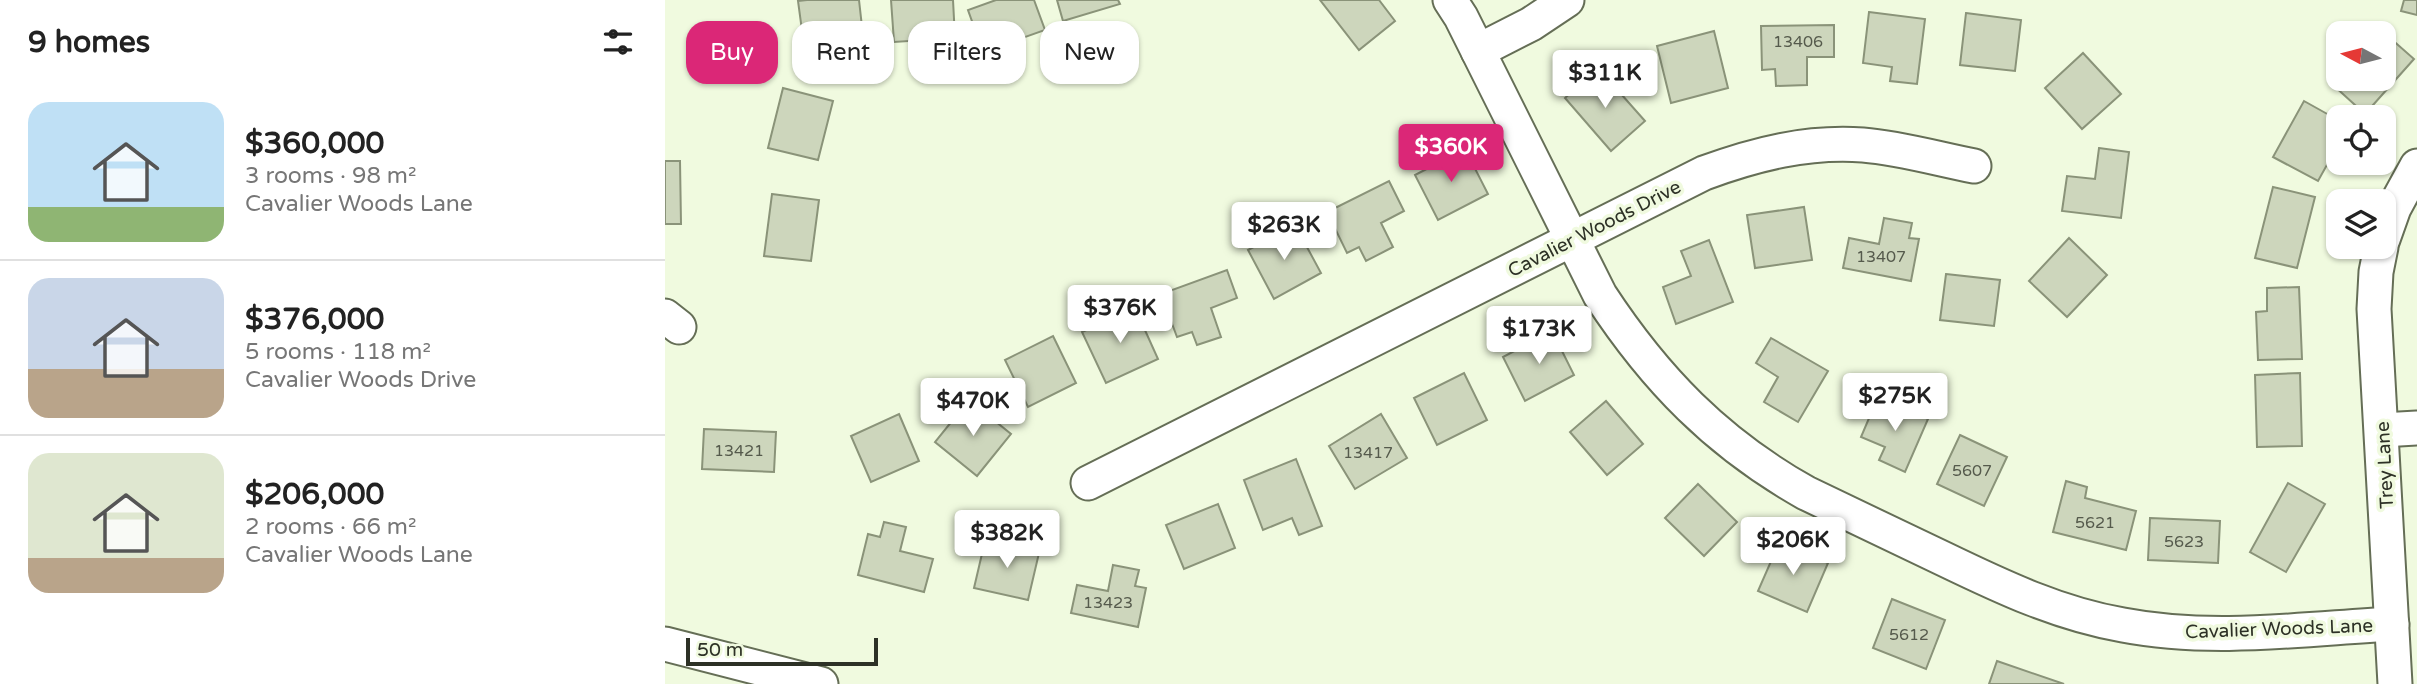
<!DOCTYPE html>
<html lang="en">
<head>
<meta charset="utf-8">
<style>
	:root { --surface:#fff; --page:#f2f2f2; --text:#222; --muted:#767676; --line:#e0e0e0; --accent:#db2777 }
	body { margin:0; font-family:"Varela Round",sans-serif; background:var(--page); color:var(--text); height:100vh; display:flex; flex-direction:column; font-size:26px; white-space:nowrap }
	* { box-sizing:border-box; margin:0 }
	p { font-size:23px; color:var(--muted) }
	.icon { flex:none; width:38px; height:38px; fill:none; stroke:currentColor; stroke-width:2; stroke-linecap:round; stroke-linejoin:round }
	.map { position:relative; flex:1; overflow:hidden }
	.sheet { display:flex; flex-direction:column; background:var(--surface); width:665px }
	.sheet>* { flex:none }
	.hud { position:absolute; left:21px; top:21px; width:665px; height:63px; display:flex; gap:14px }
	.needle { width:46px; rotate:277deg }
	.tools { position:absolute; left:1661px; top:21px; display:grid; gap:14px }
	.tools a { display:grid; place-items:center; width:70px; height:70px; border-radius:14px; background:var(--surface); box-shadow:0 2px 5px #0004; font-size:35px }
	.scale { position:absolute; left:21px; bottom:18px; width:192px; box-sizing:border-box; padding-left:7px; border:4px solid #2d3126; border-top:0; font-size:19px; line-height:24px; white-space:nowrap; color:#2d3126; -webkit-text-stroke:5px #f0fadf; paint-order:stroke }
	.price { position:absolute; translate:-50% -60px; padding:0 16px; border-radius:7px; background:#fff; color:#222; font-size:23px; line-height:46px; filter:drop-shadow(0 2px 4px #0008) }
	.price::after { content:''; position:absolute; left:50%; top:42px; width:21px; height:16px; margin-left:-10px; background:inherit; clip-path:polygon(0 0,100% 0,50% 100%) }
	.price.on { background:var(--accent); color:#fff }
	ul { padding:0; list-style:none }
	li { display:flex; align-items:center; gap:21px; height:175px; padding:0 28px }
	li+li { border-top:2px solid var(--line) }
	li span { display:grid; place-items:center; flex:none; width:196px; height:140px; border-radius:21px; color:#555 }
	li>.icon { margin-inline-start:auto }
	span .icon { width:84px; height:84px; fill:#fffc; stroke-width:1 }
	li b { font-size:30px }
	h2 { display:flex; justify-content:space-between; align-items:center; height:84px; padding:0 28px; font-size:30px }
	.chip { padding:0 24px; border-radius:21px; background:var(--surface); box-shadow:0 2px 5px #0004; font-size:24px; line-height:63px }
	.chip.on { background:var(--accent); color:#fff }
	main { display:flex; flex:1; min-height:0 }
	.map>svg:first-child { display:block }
	.building { fill:#cdd6bc; stroke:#8a9379; stroke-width:2 }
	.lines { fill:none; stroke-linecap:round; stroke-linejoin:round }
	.minor-casing { stroke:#656e56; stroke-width:37 }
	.minor { stroke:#fff; stroke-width:33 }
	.labels { text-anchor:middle; stroke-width:7; stroke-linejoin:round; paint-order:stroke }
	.number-label { font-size:16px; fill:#555a4c }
	.street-label { font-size:19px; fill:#2d3126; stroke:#f0fadf }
</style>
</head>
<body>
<main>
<section class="sheet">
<h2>9 homes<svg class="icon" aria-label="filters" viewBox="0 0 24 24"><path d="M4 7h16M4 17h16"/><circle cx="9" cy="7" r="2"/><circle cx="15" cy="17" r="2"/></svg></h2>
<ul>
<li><span style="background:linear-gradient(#bfe0f5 75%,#8fb573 0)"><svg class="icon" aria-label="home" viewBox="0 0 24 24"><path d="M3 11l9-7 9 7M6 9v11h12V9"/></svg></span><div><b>$360,000</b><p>3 rooms · 98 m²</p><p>Cavalier Woods Lane</p></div></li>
<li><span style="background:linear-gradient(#c9d6e8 65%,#b9a48a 0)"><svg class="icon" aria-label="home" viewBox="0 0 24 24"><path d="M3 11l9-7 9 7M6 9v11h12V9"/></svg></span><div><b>$376,000</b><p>5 rooms · 118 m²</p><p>Cavalier Woods Drive</p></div></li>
<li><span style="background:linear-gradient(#dfe7d0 75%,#b9a48a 0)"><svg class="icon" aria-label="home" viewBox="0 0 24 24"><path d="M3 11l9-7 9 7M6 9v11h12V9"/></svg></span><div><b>$206,000</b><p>2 rooms · 66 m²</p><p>Cavalier Woods Lane</p></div></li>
</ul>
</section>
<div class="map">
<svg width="1752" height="684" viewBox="0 0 1752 684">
	<rect width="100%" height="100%" fill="#f0fadf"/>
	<!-- building -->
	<g class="building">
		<path d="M142,0H194L198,36L183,38L185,47L140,53L133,1Z"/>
		<path d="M226,0H288L290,38L229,42Z"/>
		<path d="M331,0H369L380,30L318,52L303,10Z"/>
		<path d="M392,0H453L455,4L398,21Z"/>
		<path d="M655,0H714L730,21L694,50Z"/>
		<path d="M1739,0H1752V15L1736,11Z"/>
		<path d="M1204,12L1260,19L1252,84L1225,81L1227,67L1198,63Z"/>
		<path d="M1301,13L1356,20L1350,71L1295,65Z"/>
		<path d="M1169,25V57H1142V85L1111,86L1110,69L1097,70L1096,26Z"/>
		<path d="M1716,30L1749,59L1700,114L1668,85L1674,79H1718V33H1714Z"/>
		<path d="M1049,31L1063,88L1006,103L992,46Z"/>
		<path d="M1418,53L1456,94L1417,129L1380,88Z"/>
		<path d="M933,68L980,121L946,151L900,98Z"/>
		<path d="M118,88L168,101L153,160L103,148Z"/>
		<path d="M1639,101L1673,120V145L1653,181L1608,157Z"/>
		<path d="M1434,148L1464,152L1456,218L1397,211L1402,176L1430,179Z"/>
		<path d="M800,149L823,194L773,220L750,175Z"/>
		<path d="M0,161H15L16,224H0Z"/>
		<path d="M724,181L739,211L716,223L728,247L701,261L694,247L682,253L662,212Z"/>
		<path d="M1608,187L1650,197L1632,268L1590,258Z"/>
		<path d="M107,194L154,200L146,261L99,256Z"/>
		<path d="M1139,207L1147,260L1090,268L1082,215Z"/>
		<path d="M1219,218L1247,223L1244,238L1254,239L1246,281L1178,268L1184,238L1214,244Z"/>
		<path d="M630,225L656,273L609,299L583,250Z"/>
		<path d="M1404,238L1442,275L1402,317L1364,281Z"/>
		<path d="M1044,240L1068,302L1011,324L998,287L1026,276L1016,251Z"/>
		<path d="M562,270L572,298L546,308L556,337L532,345L527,332L512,337L496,294Z"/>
		<path d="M1281,274L1335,280L1329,326L1275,320Z"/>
		<path d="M1634,287L1637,359L1593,360L1591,312L1602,311V288Z"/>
		<path d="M470,308L493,359L441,383L417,332Z"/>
		<path d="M887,331L909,375L860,401L838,357Z"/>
		<path d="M388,336L411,383L363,407L340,360Z"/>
		<path d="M1106,338L1163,371L1133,422L1099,402L1113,377L1091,363Z"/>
		<path d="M799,373L822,420L772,445L749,398Z"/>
		<path d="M1635,373L1637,446L1592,447L1590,375Z"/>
		<path d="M1213,397L1263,419L1240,472L1214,460L1220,447L1196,437Z"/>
		<path d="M304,400L346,434L312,476L270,442Z"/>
		<path d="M941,401L978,444L942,475L905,432Z"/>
		<path d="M234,414L254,461L206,482L186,436Z"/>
		<path d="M716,414L742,458L690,489L664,446Z"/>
		<path d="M39,429L111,432L109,472L37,469Z"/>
		<path d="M1295,435L1342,457L1319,506L1272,484Z"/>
		<path d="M631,459L657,526L634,535L627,518L598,530L579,480Z"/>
		<path d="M1401,481L1422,487L1420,498L1471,511L1461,550L1388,532Z"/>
		<path d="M1623,483L1660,504L1621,572L1585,552Z"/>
		<path d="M1033,484L1072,522L1039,556L1000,518Z"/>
		<path d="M553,504L570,548L519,569L501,525Z"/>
		<path d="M1485,518L1555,521L1553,563L1483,560Z"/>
		<path d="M219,522L241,527L235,551L268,559L259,592L193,575L203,534L215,537Z"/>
		<path d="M320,541L374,553L363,600L309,588Z"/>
		<path d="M1114,543L1163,563L1142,612L1093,591Z"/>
		<path d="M448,565L474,570L470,586L481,588L473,627L406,613L412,585L443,591Z"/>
		<path d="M1227,599L1280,620L1261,669L1208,648Z"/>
		<path d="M1332,661L1399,684H1324Z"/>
	</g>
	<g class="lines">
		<defs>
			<g id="minor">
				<path d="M785,0L796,17L935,295C990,379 1052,443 1141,493C1187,515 1233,537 1279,559C1337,587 1394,614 1458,625C1546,642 1638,629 1727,624"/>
				<path d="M813,51L866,24L902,0"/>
				<path d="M1718,239L1729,208L1752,166"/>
				<path d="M1716,247L1711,272L1709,309L1730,684"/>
				<path d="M0,316L14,327"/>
				<path d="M1717,430L1752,428"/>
				<path d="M423,483L1039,173C1091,154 1142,141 1198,145C1235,148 1273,159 1309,166"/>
				<path d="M0,644L156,684"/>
			</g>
		</defs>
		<!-- minor casing -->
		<use href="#minor" class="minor-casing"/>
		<!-- minor -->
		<use href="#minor" class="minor"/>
	</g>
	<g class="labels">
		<!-- number labels -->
		<g class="number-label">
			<text x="1133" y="47">13406</text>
			<text x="1216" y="262">13407</text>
			<text x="74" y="456">13421</text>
			<text x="703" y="458">13417</text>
			<text x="1307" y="476">5607</text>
			<text x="1430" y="528">5621</text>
			<text x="1519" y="547">5623</text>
			<text x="443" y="608">13423</text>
			<text x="1244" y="640">5612</text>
		</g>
		<!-- street labels -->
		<g class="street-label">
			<text transform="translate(929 228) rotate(-27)" y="7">Cavalier Woods Drive</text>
			<text transform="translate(1719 465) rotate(-93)" y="7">Trey Lane</text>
			<text transform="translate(1614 628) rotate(-2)" y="7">Cavalier Woods Lane</text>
		</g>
	</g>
</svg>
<div class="tools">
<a><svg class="needle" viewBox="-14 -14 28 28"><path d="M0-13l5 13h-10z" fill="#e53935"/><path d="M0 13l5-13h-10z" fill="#767676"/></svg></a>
<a><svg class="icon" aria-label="locate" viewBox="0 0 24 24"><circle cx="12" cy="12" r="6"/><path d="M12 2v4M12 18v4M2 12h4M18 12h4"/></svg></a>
<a><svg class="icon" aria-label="layers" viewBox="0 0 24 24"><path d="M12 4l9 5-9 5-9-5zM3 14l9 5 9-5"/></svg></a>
</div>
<div class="scale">50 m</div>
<b class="price" style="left:940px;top:110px">$311K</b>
<b class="price on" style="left:786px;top:184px">$360K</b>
<b class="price" style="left:619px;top:262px">$263K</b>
<b class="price" style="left:455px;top:345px">$376K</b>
<b class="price" style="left:874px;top:366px">$173K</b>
<b class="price" style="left:1230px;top:433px">$275K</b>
<b class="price" style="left:308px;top:438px">$470K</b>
<b class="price" style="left:342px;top:570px">$382K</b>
<b class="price" style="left:1128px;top:577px">$206K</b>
<div class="hud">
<a class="chip on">Buy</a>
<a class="chip">Rent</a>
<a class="chip">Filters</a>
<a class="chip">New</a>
</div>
</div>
</main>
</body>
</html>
